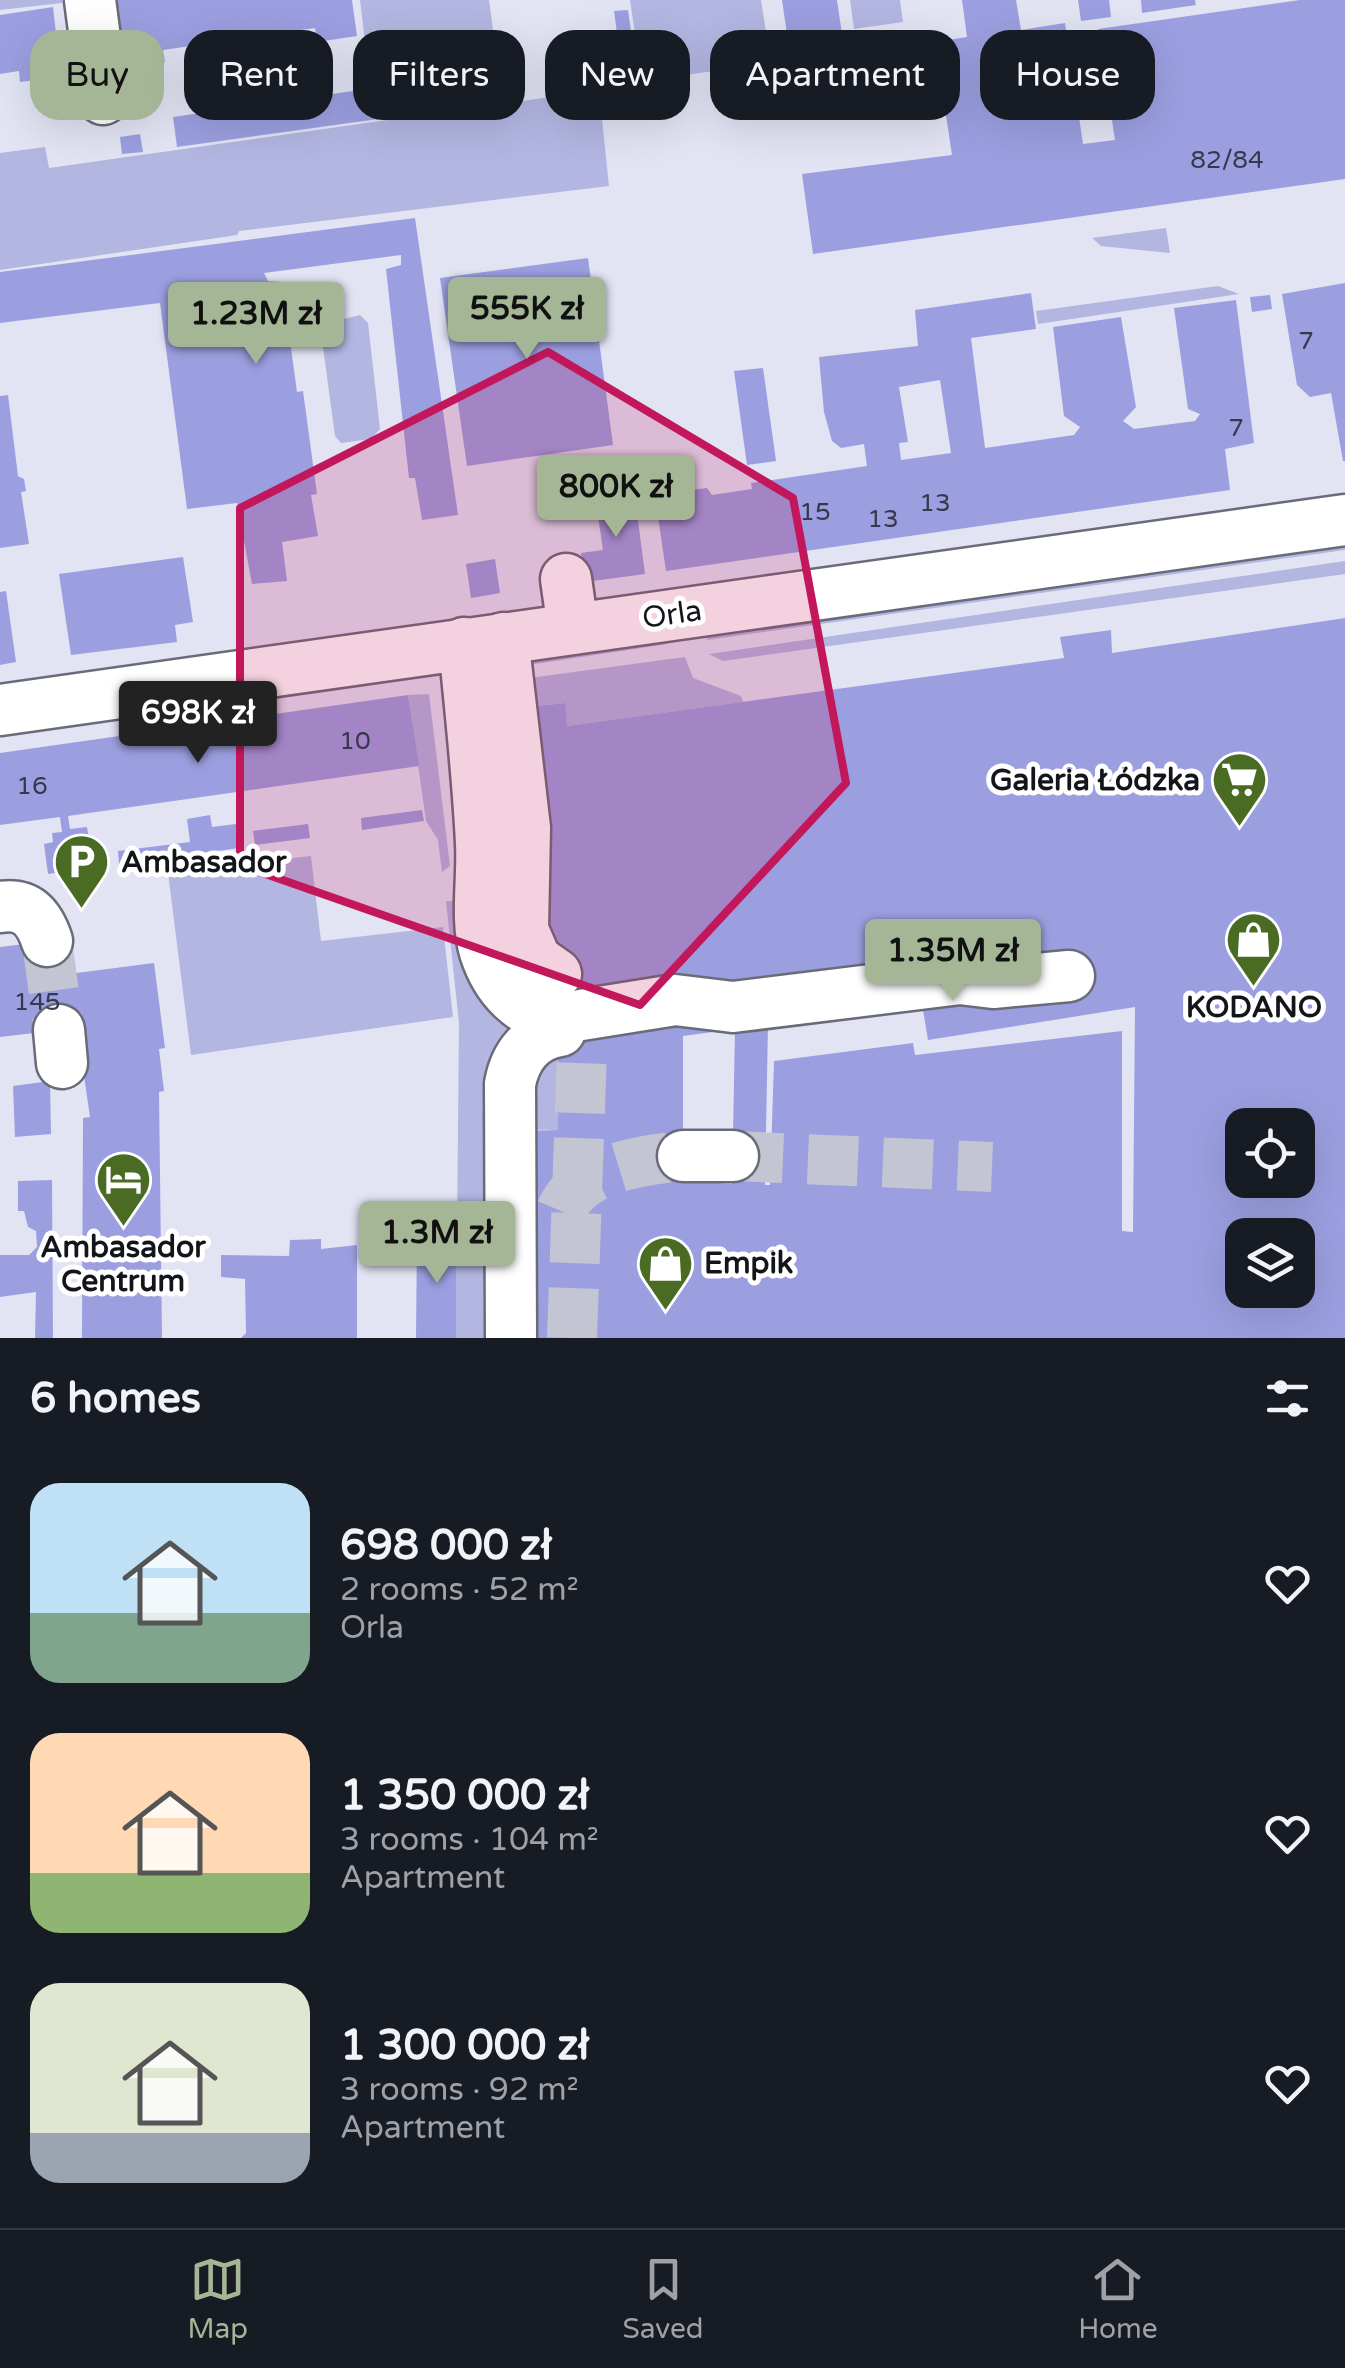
<!DOCTYPE html>
<html lang="en">
<head>
<meta charset="utf-8">
<style>
	:root { --surface:#171b24; --page:#242831; --text:#f1f3f6; --muted:#9ea1a6; --line:#363941; --accent:#a5b697 }
	body { margin:0; font-family:"Varela Round",sans-serif; background:var(--page); color:var(--text); height:100vh; display:flex; flex-direction:column; font-size:38px; white-space:nowrap }
	* { box-sizing:border-box; margin:0 }
	p { font-size:32px; color:var(--muted) }
	.icon { flex:none; width:55px; height:55px; fill:none; stroke:currentColor; stroke-width:2; stroke-linecap:round; stroke-linejoin:round }
	.map { position:relative; height:1338px; overflow:hidden }
	.drawer { display:flex; flex-direction:column; background:var(--surface); flex:1 }
	.drawer>* { flex:none }
	.guide { position:absolute; left:30px; top:30px; width:1285px; height:90px; display:flex; gap:20px }
	.controls { position:absolute; left:1225px; top:1108px; display:grid; gap:20px }
	.controls a { display:grid; place-items:center; width:90px; height:90px; border-radius:20px; background:var(--surface); box-shadow:0 10px 40px #0002; font-size:50px }
	.price { position:absolute; translate:-50% -85px; padding:0 22px; border-radius:10px; background:var(--accent); color:#111; font-size:32px; line-height:65px; filter:drop-shadow(0 2px 5px #0008) }
	.price::after { content:''; position:absolute; left:50%; top:60px; width:30px; height:22px; margin-left:-15px; background:inherit; clip-path:polygon(0 0,100% 0,50% 100%) }
	.price.on { background:#222; color:#fff }
	ul { padding:0; list-style:none }
	li { display:flex; align-items:center; gap:30px; height:250px; padding:0 30px }
	li span { display:grid; place-items:center; flex:none; width:280px; height:200px; border-radius:30px; color:#555 }
	li>.icon { margin-inline-start:auto }
	span .icon { width:120px; height:120px; fill:#fffc; stroke-width:1 }
	li b { font-size:42px }
	h2 { display:flex; justify-content:space-between; align-items:center; height:120px; padding:0 30px; font-size:42px }
	.tag { padding:0 35px; border-radius:30px; background:var(--surface); box-shadow:0 10px 40px #0002; font-size:35px; line-height:90px }
	.tag.on { background:var(--accent); color:#111 }
	.tabs { display:flex; justify-content:space-around; align-items:center; height:140px; border-top:2px solid var(--line); background:var(--surface); font-size:28px; color:var(--muted) }
	.tabs a { display:grid; justify-items:center; gap:5px }
	.tabs .on { color:var(--accent) }
	.map>svg:first-child { display:block }
	.green { fill:#b3b6e1 }
	.building { fill:#9b9fe0; fill-rule:evenodd }
	.lines { fill:none; stroke-linecap:round; stroke-linejoin:round }
	.minor-tunnel { stroke:#c3c5d3; stroke-width:50; stroke-dasharray:50 25; stroke-linecap:butt }
	.minor-casing { stroke:#696b79; stroke-width:55 }
	.minor { stroke:#fff; stroke-width:50 }
	.marked { fill:#c2185b; fill-opacity:0.2; stroke:#c2185b; stroke-width:8; stroke-linejoin:round }
	.labels { text-anchor:middle; stroke-width:10; stroke-linejoin:round; paint-order:stroke }
	.number-label { font-size:25px; fill:#36384c }
	.street-label { font-size:30px; fill:#14151a; stroke:#fff }
	.poi-label { font-size:30px; font-weight:bold; fill:#14151a; stroke:#fff; text-anchor:start }
</style>
</head>
<body>
<div class="map">
<svg width="1345" height="1338" viewBox="0 0 1345 1338">
	<rect width="100%" height="100%" fill="#e2e4f4"/>
	<!-- green -->
	<g class="green">
		<path d="M0,0H62V3L0,10Z"/>
		<path d="M360,0H489L494,37L401,46L390,38L365,42Z"/>
		<path d="M630,0H761L771,63L642,81Z"/>
		<path d="M850,0H900L903,22L854,29Z"/>
		<path d="M599,90L609,186L239,231L237,235L0,270V153L45,147L49,168Z"/>
		<path d="M1166,228L1170,253L1101,246L1092,238Z"/>
		<path d="M1218,286L1239,294L1038,324L1036,311Z"/>
		<path d="M360,315L368,323L380,429L371,439L341,443L335,436L320,325Z"/>
		<path d="M1345,545V550L707,640L708,632Z"/>
		<path d="M1345,561V574L723,661L709,654Z"/>
		<path d="M657,640L668,644L522,666L527,659Z"/>
		<path d="M685,657L693,678L741,696L743,702L567,726L564,703L518,708L515,680Z"/>
		<path d="M429,694L450,866L442,872L438,840L426,821L408,695Z"/>
		<path d="M311,856L321,941L443,927L453,1017L191,1055L168,873Z"/>
		<path d="M446,901H457L488,1002L511,1031L559,1055L558,1130L498,1129V1338H456L459,1023Z"/>
	</g>
	<!-- building -->
	<g class="building">
		<path d="M113,0H352L357,36L317,42L315,28L163,50L165,62L123,69Z"/>
		<path d="M782,0H837L845,54L771,63L768,37L787,34Z"/>
		<path d="M962,0H1016L1021,30L1065,23L1083,144L1115,140L1098,29L1300,0H1345V179L813,254L802,174L952,155L935,42L967,37Z"/>
		<path d="M1078,0H1109L1111,17L1081,21Z"/>
		<path d="M1141,0H1195L1196,5L1142,13Z"/>
		<path d="M53,7L61,77L20,82L19,71L0,74V15Z"/>
		<path d="M628,10L638,81L624,84L614,11Z"/>
		<path d="M504,76L508,101L177,147L173,117L409,83L410,91Z"/>
		<path d="M140,134L143,152L122,154L120,137Z"/>
		<path d="M415,218L458,515L422,520L415,478H409L386,269L401,265V255L264,273L268,281L282,282L297,392L303,391L317,494L311,495L318,536L282,542L287,581L252,584L237,503L187,509L160,303L0,323V272Z"/>
		<path d="M588,258L613,445L467,466L440,278Z"/>
		<path d="M1345,283V461H1343L1331,393L1310,397L1297,385L1282,294Z"/>
		<path d="M1031,293L1036,329L971,338L985,448L1074,435L1080,427L1064,416L1053,327L1121,317L1136,407L1123,421L1134,429L1195,421L1200,414L1188,409L1174,308L1236,300L1254,443L1225,449L1230,490L666,571L656,503L691,498L692,490L707,488L712,495L752,489L751,483L867,466L864,444L841,448L832,441L824,412L819,357L918,346L915,310ZM940,380L951,453L901,460L899,443L908,442L899,387Z"/>
		<path d="M1270,295L1272,309L1252,312L1250,297Z"/>
		<path d="M763,368L776,461L747,465L734,371Z"/>
		<path d="M8,395L18,476L24,479L26,491L21,492L29,544L0,548V396Z"/>
		<path d="M634,490L645,574L585,582L581,553L603,550L595,496Z"/>
		<path d="M183,557L193,622L175,625L177,642L71,655L59,574Z"/>
		<path d="M495,559L500,593L471,598L466,564Z"/>
		<path d="M6,591L16,662L0,665V592Z"/>
		<path d="M1345,618V1338H534L524,1131L558,1130L559,1001L518,708L565,703L567,726L1064,658L1060,637L1111,630L1112,653ZM922,1004L928,1040L1135,1007L1133,1232L1122,1231V1031L915,1055L913,1043L774,1061L770,1185H765L768,1025ZM735,1029L732,1184L683,1181V1036ZM1242,1125H1298V1180H1242ZM1242,1235H1298V1290H1242Z"/>
		<path d="M408,695L419,766L68,816L70,829L87,827L91,852L99,851L102,866L48,874L44,844L53,842L52,833L62,832L60,817L0,825V753Z"/>
		<path d="M422,810L424,821L362,830L361,818Z"/>
		<path d="M210,815L212,827L236,824L240,848L119,864L118,851L190,842L187,819Z"/>
		<path d="M308,824L310,838L255,845L253,831Z"/>
		<path d="M65,939L69,974L154,963L165,1048L159,1049L164,1091L159,1092L162,1338H82L83,1118L90,1117L77,1028L0,1037V947Z"/>
		<path d="M50,1081L51,1134L15,1137L13,1086Z"/>
		<path d="M52,1180L53,1338H35L36,1292L0,1297V1255H29L37,1247L36,1231L28,1227L24,1211H18V1181Z"/>
		<path d="M457,1231L456,1338H416L417,1236Z"/>
		<path d="M321,1239V1249L357,1245V1338H241L246,1333L245,1279L221,1277V1255L289,1256L290,1240Z"/>
	</g>
	<g class="lines">
		<!-- minor-tunnel -->
		<g class="minor-tunnel">
			<path d="M47,941L59,1030"/>
			<path d="M733,1156L992,1167"/>
			<path d="M561,1211C579,1168 642,1160 683,1156"/>
			<path d="M572,1338L582,1050L575,978"/>
		</g>
		<defs>
			<g id="minor">
				<path d="M90,0L103,99"/>
				<path d="M566,579L573,628"/>
				<path d="M503,638L525,828L523,930L536,960L556,974"/>
				<path d="M464,643C470,710 478,777 481,844C483,878 475,920 485,952C497,989 522,1014 560,1022"/>
				<path d="M0,710L1345,520"/>
				<path d="M0,907C27,903 39,917 47,941"/>
				<path d="M581,1015L675,1000L733,1007L960,979L993,983L1069,976"/>
				<path d="M59,1030L62,1063"/>
				<path d="M683,1156H733"/>
				<path d="M511,1338L510,1084C515,1057 531,1035 560,1031"/>
			</g>
		</defs>
		<!-- minor casing -->
		<use href="#minor" class="minor-casing"/>
		<!-- minor -->
		<use href="#minor" class="minor"/>
	</g>
	<!-- marked area -->
	<path class="marked" d="M548,352L793,498L846,783L640,1005L240,865V508Z"/>
	<!-- icons -->
	<defs>
		<symbol id="supermarket-pin" viewBox="-11 -11 22 30"><path d="M0 17L-7.5 6A9.5 9.5 0 1 1 7.5 6Z" fill="#496b23" stroke="#fff"/><path d="M-6-5.5h2.5l.6 2H6L4.5 2H-2.5L-4.4-4H-6ZM-1.5 3.2a1.3 1.3 0 1 0 .1 0ZM3 3.2a1.3 1.3 0 1 0 .1 0Z" fill="#fff"/></symbol>
		<symbol id="parking-pin" viewBox="-11 -11 22 30"><path d="M0 17L-7.5 6A9.5 9.5 0 1 1 7.5 6Z" fill="#496b23" stroke="#fff"/><path d="M-3.5-5.5H1a3.5 3.5 0 0 1 0 7H-1V5.5H-3.5ZM-1-3.4V-.6H.8a1.4 1.4 0 0 0 0-2.8Z" fill="#fff"/></symbol>
		<symbol id="shop-pin" viewBox="-11 -11 22 30"><path d="M0 17L-7.5 6A9.5 9.5 0 1 1 7.5 6Z" fill="#496b23" stroke="#fff"/><path d="M-5-2.5h2.3a2.7 3.5 0 0 1 5.4 0H5L5.5 6h-11ZM-1.5-2.5h3a1.5 2.3 0 0 0-3 0Z" fill="#fff"/></symbol>
		<symbol id="hotel-pin" viewBox="-11 -11 22 30"><path d="M0 17L-7.5 6A9.5 9.5 0 1 1 7.5 6Z" fill="#496b23" stroke="#fff"/><path d="M-6-4.5h1.5V1H6V5H4.5V3h-9V5H-6ZM-4 0a1.8 1.8 0 1 1 3.6 0ZM.5 0V-2.5h3Q6-2.5 6 0Z" fill="#fff"/></symbol>
	</defs>
	<g fill-rule="evenodd">
		<use href="#supermarket-pin" x="1208" y="748" width="63" height="86"/>
		<use href="#parking-pin" x="50" y="830" width="63" height="86"/>
		<use href="#shop-pin" x="1222" y="908" width="63" height="86"/>
		<use href="#hotel-pin" x="92" y="1148" width="63" height="86"/>
		<use href="#shop-pin" x="634" y="1232" width="63" height="86"/>
	</g>
	<g class="labels">
		<!-- number labels -->
		<g class="number-label">
			<text x="1227" y="168">82/84</text>
			<text x="1306" y="349">7</text>
			<text x="1236" y="436">7</text>
			<text x="935" y="511">13</text>
			<text x="815" y="520">15</text>
			<text x="883" y="527">13</text>
			<text x="355" y="749">10</text>
			<text x="32" y="794">16</text>
			<text x="37" y="1010">145</text>
		</g>
		<!-- street labels -->
		<g class="street-label">
			<text transform="translate(672 614) rotate(-8)" y="10">Orla</text>
		</g>
		<!-- poi labels -->
		<g class="poi-label">
			<text x="1200" y="790" text-anchor="end">Galeria Łódzka</text>
			<text x="121" y="872">Ambasador</text>
			<text x="1254" y="1017" text-anchor="middle">KODANO</text>
			<text x="123" y="1257" text-anchor="middle">Ambasador<tspan x="123" dy="34">Centrum</tspan></text>
			<text x="704" y="1273">Empik</text>
		</g>
	</g>
</svg>
<div class="controls">
<a><svg class="icon" aria-label="locate" viewBox="0 0 24 24"><circle cx="12" cy="12" r="6"/><path d="M12 2v4M12 18v4M2 12h4M18 12h4"/></svg></a>
<a><svg class="icon" aria-label="layers" viewBox="0 0 24 24"><path d="M12 4l9 5-9 5-9-5zM3 14l9 5 9-5"/></svg></a>
</div>
<b class="price" style="left:527px;top:362px">555K zł</b>
<b class="price" style="left:256px;top:367px">1.23M zł</b>
<b class="price" style="left:616px;top:540px">800K zł</b>
<b class="price on" style="left:198px;top:766px">698K zł</b>
<b class="price" style="left:953px;top:1004px">1.35M zł</b>
<b class="price" style="left:437px;top:1286px">1.3M zł</b>
<div class="guide">
<a class="tag on">Buy</a>
<a class="tag">Rent</a>
<a class="tag">Filters</a>
<a class="tag">New</a>
<a class="tag">Apartment</a>
<a class="tag">House</a>
</div>
</div>
<section class="drawer">
<h2>6 homes<svg class="icon" aria-label="filters" viewBox="0 0 24 24"><path d="M4 7h16M4 17h16"/><circle cx="9" cy="7" r="2"/><circle cx="15" cy="17" r="2"/></svg></h2>
<ul>
<li><span style="background:linear-gradient(#bfe0f5 65%,#7fa58c 0)"><svg class="icon" aria-label="home" viewBox="0 0 24 24"><path d="M3 11l9-7 9 7M6 9v11h12V9"/></svg></span><div><b>698 000 zł</b><p>2 rooms · 52 m²</p><p>Orla</p></div><svg class="icon" aria-label="heart" viewBox="0 0 24 24"><path d="M12 20l-8-8c-3-5 5-10 8-4 3-6 11-1 8 4z"/></svg></li>
<li><span style="background:linear-gradient(#ffd9b3 70%,#8fb573 0)"><svg class="icon" aria-label="home" viewBox="0 0 24 24"><path d="M3 11l9-7 9 7M6 9v11h12V9"/></svg></span><div><b>1 350 000 zł</b><p>3 rooms · 104 m²</p><p>Apartment</p></div><svg class="icon" aria-label="heart" viewBox="0 0 24 24"><path d="M12 20l-8-8c-3-5 5-10 8-4 3-6 11-1 8 4z"/></svg></li>
<li><span style="background:linear-gradient(#dfe7d0 75%,#9aa5b1 0)"><svg class="icon" aria-label="home" viewBox="0 0 24 24"><path d="M3 11l9-7 9 7M6 9v11h12V9"/></svg></span><div><b>1 300 000 zł</b><p>3 rooms · 92 m²</p><p>Apartment</p></div><svg class="icon" aria-label="heart" viewBox="0 0 24 24"><path d="M12 20l-8-8c-3-5 5-10 8-4 3-6 11-1 8 4z"/></svg></li>
</ul>
</section>
<nav class="tabs">
<a class="on"><svg class="icon" aria-label="map" viewBox="0 0 24 24"><path d="M3 6l6-2 6 2 6-2v14l-6 2-6-2-6 2zM9 4v14M15 6v14"/></svg>Map</a>
<a><svg class="icon" aria-label="saved" viewBox="0 0 24 24"><path d="M7 4h10v16l-5-4-5 4z"/></svg>Saved</a>
<a><svg class="icon" aria-label="home" viewBox="0 0 24 24"><path d="M3 11l9-7 9 7M6 9v11h12V9"/></svg>Home</a>
</nav>
</body>
</html>
